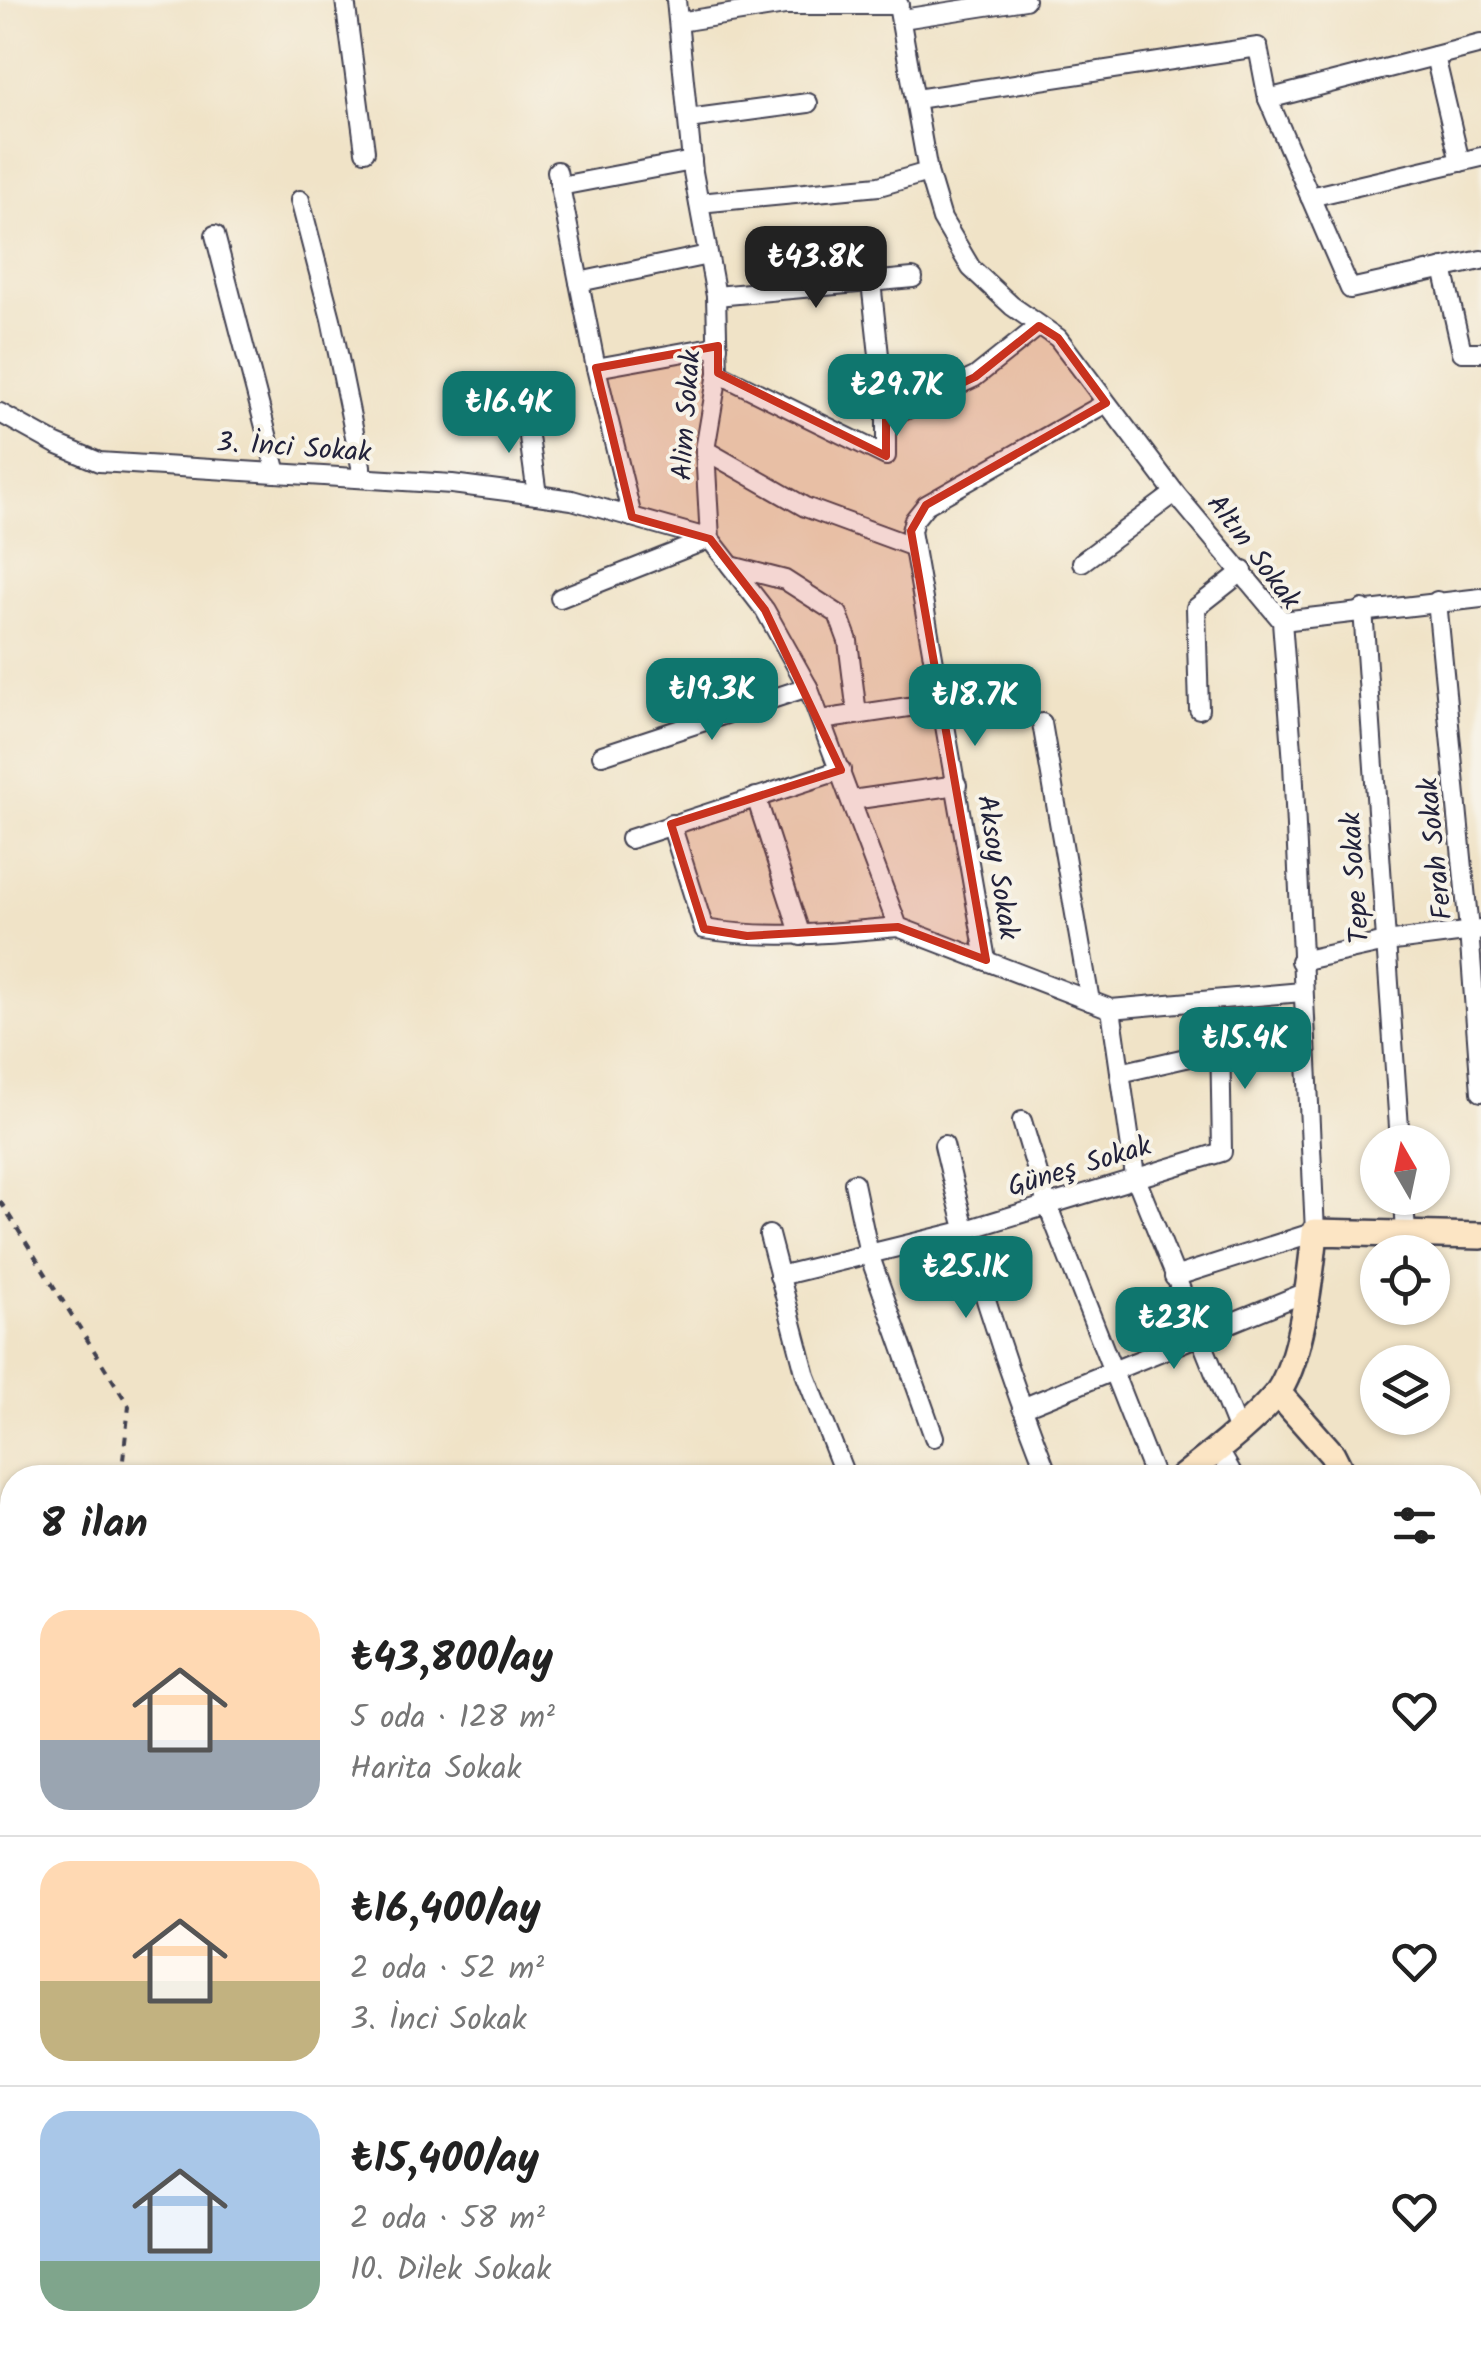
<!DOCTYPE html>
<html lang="tr">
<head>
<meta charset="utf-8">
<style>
	:root { --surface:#fff; --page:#f2f2f2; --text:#222; --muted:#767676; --line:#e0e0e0; --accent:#0f766e }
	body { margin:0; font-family:Kalam,sans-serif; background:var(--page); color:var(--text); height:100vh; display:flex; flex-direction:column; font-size:38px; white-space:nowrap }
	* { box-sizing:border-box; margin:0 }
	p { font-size:32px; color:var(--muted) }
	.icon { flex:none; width:55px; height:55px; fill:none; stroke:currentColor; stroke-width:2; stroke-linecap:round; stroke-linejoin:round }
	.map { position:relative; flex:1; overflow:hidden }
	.sheet { position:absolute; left:0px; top:1465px; width:1482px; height:890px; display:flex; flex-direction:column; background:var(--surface); border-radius:40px 40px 0 0; box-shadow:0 2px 8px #0004 }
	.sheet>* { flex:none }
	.needle { width:65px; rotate:351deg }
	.fabs { position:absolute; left:1360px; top:1125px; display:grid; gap:20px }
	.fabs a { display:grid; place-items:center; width:90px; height:90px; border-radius:50%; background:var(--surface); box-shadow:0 2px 8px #0004; font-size:50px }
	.price { position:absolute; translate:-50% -85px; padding:0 22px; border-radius:20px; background:var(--accent); color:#fff; font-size:32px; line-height:65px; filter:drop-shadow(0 2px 5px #0008) }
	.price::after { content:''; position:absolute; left:50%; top:60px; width:30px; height:22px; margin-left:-15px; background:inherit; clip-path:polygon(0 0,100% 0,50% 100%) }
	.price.selected { background:#222; color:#fff }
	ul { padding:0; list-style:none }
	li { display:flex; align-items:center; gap:30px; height:250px; padding:0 40px }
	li+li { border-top:2px solid var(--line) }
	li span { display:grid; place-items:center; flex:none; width:280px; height:200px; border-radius:30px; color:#555 }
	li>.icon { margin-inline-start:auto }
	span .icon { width:120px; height:120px; fill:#fffc; stroke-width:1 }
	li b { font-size:42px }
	h2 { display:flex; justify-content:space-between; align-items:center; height:120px; padding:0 40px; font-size:42px }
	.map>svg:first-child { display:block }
	.building { fill:#d8998d }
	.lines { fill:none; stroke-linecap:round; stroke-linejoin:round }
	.street-casing { stroke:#413f50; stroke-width:22 }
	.secondary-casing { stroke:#413f50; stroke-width:30 }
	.path { stroke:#413f50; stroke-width:4; stroke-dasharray:8 8; stroke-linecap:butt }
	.street { stroke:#fff; stroke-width:18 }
	.secondary { stroke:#fce5c4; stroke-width:25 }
	.marked { fill:#c8321e; fill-opacity:0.2; stroke:#c8321e; stroke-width:8; stroke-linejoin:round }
	.labels { text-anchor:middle; stroke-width:8; stroke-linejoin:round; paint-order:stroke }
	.street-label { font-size:28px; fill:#22223b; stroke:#f7f3e8 }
</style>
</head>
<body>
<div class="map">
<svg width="1481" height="2355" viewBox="0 0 1481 2355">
	<rect width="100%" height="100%" fill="#f7f3e8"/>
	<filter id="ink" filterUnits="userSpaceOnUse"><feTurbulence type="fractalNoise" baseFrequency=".01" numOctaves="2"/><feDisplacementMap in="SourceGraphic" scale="20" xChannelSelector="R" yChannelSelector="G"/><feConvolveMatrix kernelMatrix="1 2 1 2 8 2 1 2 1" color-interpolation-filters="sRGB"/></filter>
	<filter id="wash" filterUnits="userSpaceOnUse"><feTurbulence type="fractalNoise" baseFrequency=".0048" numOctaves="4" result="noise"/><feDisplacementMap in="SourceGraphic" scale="40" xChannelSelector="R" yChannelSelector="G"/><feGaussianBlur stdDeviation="2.25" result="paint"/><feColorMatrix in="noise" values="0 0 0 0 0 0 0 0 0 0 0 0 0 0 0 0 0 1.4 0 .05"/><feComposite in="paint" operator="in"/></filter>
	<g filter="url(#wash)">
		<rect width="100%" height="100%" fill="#f0e3c7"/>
		<g id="blocks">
			<!-- building -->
			<path class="building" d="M221,2342H255L258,2355H224Z"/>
		</g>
	</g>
	<g filter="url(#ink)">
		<use href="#blocks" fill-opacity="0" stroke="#413f50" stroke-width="2.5"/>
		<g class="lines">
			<defs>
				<g id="street">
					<path d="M345,0L365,151"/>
					<path d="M676,0L693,172L716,296L718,373L705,450L710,539L765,610L808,687L898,927L1111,1009L1302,992"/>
					<path d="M897,0L928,172L942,219L971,268L1012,306L1058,338L1175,493L1282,621L1293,763L1315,1232L1174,1277"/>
					<path d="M902,19L1025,0"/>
					<path d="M679,22L785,5H899"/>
					<path d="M1435,56L1460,162"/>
					<path d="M916,99L1258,47L1268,99L1350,289L1481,260"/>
					<path d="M1268,99L1481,44"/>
					<path d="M688,119L808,103"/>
					<path d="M557,171L596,368L632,517"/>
					<path d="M560,186L692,161"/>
					<path d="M1310,197L1481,157"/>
					<path d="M300,200L331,319L361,466V478"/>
					<path d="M699,203L879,186L928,172"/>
					<path d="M215,235L277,473"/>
					<path d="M1443,268L1462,352H1481"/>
					<path d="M579,282L708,255"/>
					<path d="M871,282L886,419L975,377L1039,326"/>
					<path d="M716,296L913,278"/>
					<path d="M596,368L718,346"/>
					<path d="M718,373L886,456V419"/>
					<path d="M0,413L56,444L99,462L452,484L537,495L572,500L710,539"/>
					<path d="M526,415L537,495"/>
					<path d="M705,450L805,507L914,547"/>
					<path d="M1082,562L1175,493"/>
					<path d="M731,566L785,580L838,614L848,641L857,714"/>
					<path d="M560,598L709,539"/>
					<path d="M1437,601L1469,930L1481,1092"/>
					<path d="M1363,609L1400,1142"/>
					<path d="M1282,621L1481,598"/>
					<path d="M1199,709L1196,608L1243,571"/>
					<path d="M821,720L942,702"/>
					<path d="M1042,723L1090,1001"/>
					<path d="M602,755L808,687"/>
					<path d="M756,797L801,936"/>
					<path d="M852,800L957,785"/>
					<path d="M671,824L704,929C770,940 832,933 898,927"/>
					<path d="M630,839L841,770"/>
					<path d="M986,960L911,531L914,520L926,505L1106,403"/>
					<path d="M1300,961L1386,942L1481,930"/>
					<path d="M1111,1009L1135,1176L1238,1431"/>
					<path d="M1120,1073L1221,1050"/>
					<path d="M1022,1121L1047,1204L1155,1478"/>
					<path d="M944,1145C970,1259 1006,1368 1049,1478"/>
					<path d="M854,1183L869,1254L934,1437"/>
					<path d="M1404,1198L1406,1235"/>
					<path d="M769,1235L806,1376L846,1478"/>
					<path d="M779,1276L963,1231L1222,1152L1220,1033"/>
					<path d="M1022,1408L1309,1291"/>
					<path d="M1218,1449L1235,1478"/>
					<path d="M1470,1922L1481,1920"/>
					<path d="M0,1947H12"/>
					<path d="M0,2005L12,1992"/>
					<path d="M1470,2016L1481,2012"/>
					<path d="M1470,2113L1481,2109"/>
					<path d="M112,2342L115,2355"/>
					<path d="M423,2342L427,2355"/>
					<path d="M813,2342L853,2355"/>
					<path d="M934,2342L935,2355"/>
					<path d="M1273,2342L1275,2355"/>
					<path d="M1371,2342L1372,2355"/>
					<path d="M1465,2342L1467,2355"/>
					<path d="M869,2355L870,2342"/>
					<path d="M974,2355L1083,2342"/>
				</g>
				<g id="secondary">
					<path d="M1278,1393L1332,1454L1344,1478"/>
					<path d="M1182,1478C1214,1452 1249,1426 1275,1396C1301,1365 1311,1273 1315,1232L1481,1236"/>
					<path d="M1470,1724L1481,1742"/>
					<path d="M0,2288L12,2290"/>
					<path d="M575,2342L585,2355"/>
				</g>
			</defs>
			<!-- street casing -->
			<use href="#street" class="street-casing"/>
			<!-- secondary casing -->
			<use href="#secondary" class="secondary-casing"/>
			<!-- path -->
			<path class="path" d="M0,1201L129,1406L121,1478"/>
			<!-- street -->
			<use href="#street" class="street"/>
			<!-- secondary -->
			<use href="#secondary" class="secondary"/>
		</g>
	</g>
	<!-- marked area -->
	<path class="marked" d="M1039,326L1058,338L1106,403L926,505L911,531L986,960L898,927L747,936L704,929L671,824L841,770L765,610L710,539L632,517L596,368L718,346V373L886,456V419L975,377Z"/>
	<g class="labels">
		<!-- street labels -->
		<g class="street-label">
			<text transform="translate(685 415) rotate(-86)" y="10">Alim Sokak</text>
			<text transform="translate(294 446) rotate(4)" y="10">3. İnci Sokak</text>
			<text transform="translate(1255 551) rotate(53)" y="10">Altın Sokak</text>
			<text transform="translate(1434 849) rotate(-96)" y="10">Ferah Sokak</text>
			<text transform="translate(999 867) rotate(81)" y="10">Aksoy Sokak</text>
			<text transform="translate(1354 878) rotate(-94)" y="10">Tepe Sokak</text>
			<text transform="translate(1079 1165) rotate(-17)" y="10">Güneş Sokak</text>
		</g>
	</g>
</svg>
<div class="fabs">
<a><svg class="needle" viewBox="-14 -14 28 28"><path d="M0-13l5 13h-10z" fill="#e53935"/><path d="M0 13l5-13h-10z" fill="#767676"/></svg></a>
<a><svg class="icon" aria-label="locate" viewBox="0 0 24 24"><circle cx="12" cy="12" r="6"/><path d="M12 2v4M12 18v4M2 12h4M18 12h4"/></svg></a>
<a><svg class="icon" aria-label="layers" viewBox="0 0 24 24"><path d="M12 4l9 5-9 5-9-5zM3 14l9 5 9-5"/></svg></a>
</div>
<b class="price selected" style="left:816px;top:311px">₺43.8K</b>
<b class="price" style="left:897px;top:439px">₺29.7K</b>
<b class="price" style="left:509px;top:456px">₺16.4K</b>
<b class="price" style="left:712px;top:743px">₺19.3K</b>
<b class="price" style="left:975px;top:749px">₺18.7K</b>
<b class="price" style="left:1245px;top:1092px">₺15.4K</b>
<b class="price" style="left:966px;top:1321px">₺25.1K</b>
<b class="price" style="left:1174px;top:1372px">₺23K</b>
<section class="sheet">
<h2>8 ilan<svg class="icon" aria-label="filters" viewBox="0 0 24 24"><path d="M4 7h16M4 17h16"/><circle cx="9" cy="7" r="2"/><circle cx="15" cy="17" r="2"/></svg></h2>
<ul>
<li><span style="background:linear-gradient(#ffd9b3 65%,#9aa5b1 0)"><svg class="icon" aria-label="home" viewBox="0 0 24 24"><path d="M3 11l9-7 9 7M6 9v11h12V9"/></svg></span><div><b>₺43,800/ay</b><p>5 oda · 128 m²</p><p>Harita Sokak</p></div><svg class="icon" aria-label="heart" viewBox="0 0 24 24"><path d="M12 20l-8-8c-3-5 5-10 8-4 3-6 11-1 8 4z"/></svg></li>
<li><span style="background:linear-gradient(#ffd9b3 60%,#c2b280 0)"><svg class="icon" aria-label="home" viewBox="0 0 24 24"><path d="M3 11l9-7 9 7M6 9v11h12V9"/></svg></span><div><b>₺16,400/ay</b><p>2 oda · 52 m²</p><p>3. İnci Sokak</p></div><svg class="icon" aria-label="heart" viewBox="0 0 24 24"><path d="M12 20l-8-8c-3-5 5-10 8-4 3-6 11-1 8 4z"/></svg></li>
<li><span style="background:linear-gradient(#a9c7e8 75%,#7fa58c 0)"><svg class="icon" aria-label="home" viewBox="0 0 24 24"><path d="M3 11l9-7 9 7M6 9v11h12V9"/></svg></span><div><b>₺15,400/ay</b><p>2 oda · 58 m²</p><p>10. Dilek Sokak</p></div><svg class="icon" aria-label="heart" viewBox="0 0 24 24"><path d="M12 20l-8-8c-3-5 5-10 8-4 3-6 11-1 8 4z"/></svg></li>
</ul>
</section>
</div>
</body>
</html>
